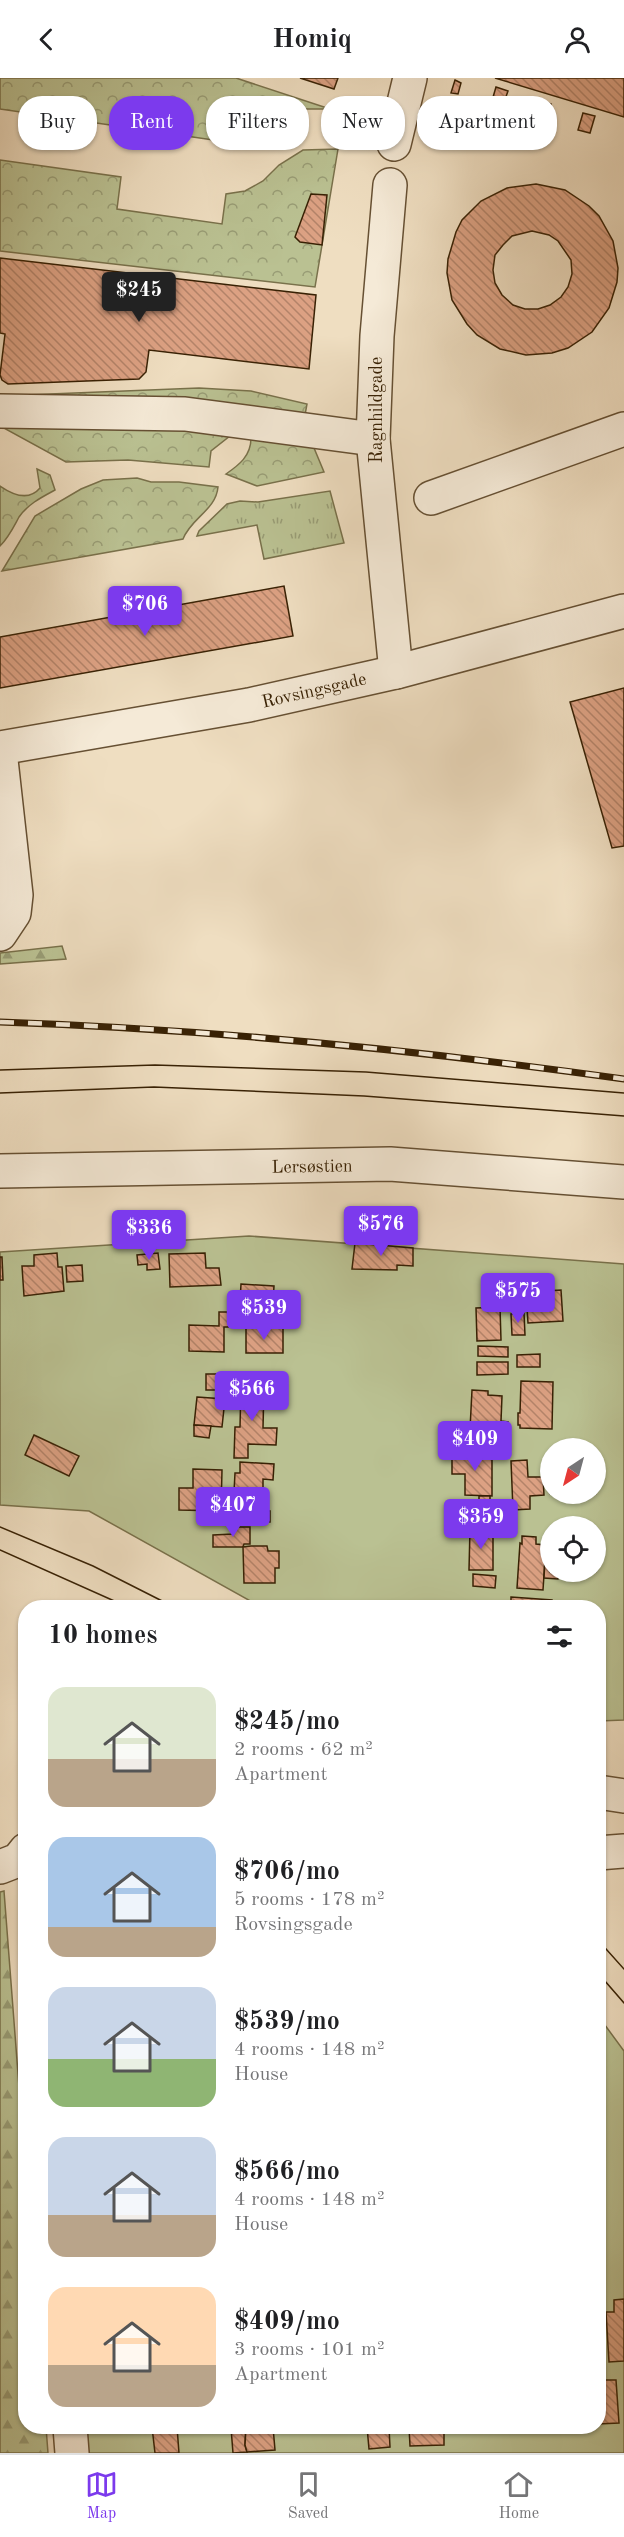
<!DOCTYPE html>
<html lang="en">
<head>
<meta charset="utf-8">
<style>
	:root { --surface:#fff; --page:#f6f6f6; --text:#202124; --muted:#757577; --line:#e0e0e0; --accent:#7c3aed }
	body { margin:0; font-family:"Old Standard TT",serif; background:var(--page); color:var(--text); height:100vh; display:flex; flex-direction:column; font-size:22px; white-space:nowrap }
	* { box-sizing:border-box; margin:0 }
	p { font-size:20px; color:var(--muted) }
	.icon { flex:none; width:33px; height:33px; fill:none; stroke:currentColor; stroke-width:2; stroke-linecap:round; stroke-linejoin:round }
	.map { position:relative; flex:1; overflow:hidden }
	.drawer { position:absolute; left:18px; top:1522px; width:588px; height:834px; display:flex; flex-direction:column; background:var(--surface); border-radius:24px; box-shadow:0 2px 4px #0004 }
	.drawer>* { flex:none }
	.hud { position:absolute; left:18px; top:18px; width:588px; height:54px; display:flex; gap:12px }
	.needle { width:39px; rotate:216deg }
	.controls { position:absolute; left:540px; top:1360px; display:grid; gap:12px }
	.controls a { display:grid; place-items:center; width:66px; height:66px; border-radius:50%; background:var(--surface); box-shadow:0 2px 4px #0004; font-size:30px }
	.price { position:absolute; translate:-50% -51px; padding:0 14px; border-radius:6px; background:var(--accent); color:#fff; font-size:20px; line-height:39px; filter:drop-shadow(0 2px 3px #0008) }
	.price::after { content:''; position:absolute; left:50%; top:36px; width:18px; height:14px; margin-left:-9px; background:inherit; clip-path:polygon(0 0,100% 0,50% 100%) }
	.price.on { background:#222; color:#fff }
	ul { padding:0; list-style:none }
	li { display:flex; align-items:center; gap:18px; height:150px; padding:0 30px }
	li span { display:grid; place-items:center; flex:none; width:168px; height:120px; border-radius:18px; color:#555 }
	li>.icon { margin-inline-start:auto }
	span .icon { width:72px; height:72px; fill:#fffc; stroke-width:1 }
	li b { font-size:26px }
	h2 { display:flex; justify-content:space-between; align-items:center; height:72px; padding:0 30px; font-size:26px }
	.chip { padding:0 21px; border-radius:24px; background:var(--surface); box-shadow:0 2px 4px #0004; font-size:21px; line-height:54px }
	.chip.on { background:var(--accent); color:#fff }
	header { display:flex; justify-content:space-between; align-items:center; height:78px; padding:0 30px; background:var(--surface); font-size:27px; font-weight:700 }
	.tabs { display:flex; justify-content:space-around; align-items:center; height:84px; border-top:2px solid var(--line); background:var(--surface); font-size:16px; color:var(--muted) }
	.tabs a { display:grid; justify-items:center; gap:3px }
	.tabs .on { color:var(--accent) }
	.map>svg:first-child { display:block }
	.grass { fill:url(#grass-tufts); stroke:#79714b; stroke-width:1.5 }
	.forest { fill:url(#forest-firs); stroke:#79714b; stroke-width:1.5 }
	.park { fill:url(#park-crowns); stroke:#79714b; stroke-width:1.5 }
	.garden { fill:#bac192; stroke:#79714b; stroke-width:1.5; fill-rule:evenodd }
	.building { fill:url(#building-back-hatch); stroke:#382104; stroke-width:1.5; fill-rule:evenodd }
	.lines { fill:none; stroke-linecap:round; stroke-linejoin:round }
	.minor-casing { stroke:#665033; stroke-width:36 }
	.minor { stroke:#f5ead7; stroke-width:33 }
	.tram { stroke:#382104; stroke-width:1.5 }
	.rail-casing { stroke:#382104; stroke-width:7 }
	.rail { stroke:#f5ead7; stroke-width:4.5; stroke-dasharray:14; stroke-linecap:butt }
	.labels { text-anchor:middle; stroke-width:5; stroke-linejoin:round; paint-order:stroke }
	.street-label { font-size:18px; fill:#382104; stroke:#f5ead7 }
</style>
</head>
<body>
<header><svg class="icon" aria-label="back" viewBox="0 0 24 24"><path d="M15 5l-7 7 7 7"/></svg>Homiq<svg class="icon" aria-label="person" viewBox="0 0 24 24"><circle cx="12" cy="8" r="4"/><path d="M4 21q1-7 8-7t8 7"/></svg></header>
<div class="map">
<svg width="624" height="2375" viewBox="0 0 624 2375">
	<defs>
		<pattern id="grass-tufts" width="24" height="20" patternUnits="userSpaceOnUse" patternTransform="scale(1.5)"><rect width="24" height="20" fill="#bac192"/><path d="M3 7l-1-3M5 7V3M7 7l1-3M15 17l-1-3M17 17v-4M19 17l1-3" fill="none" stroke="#989c75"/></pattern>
		<pattern id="forest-firs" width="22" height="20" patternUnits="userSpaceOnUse" patternTransform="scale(1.5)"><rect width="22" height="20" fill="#bac192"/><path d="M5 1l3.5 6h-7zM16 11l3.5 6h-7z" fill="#989c75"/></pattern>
		<pattern id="park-crowns" width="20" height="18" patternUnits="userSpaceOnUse" patternTransform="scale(1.5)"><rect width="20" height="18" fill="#bac192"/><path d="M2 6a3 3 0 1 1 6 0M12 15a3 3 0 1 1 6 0" fill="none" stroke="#989c75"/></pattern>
		<pattern id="building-back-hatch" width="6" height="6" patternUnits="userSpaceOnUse" patternTransform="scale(1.5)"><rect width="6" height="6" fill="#dca183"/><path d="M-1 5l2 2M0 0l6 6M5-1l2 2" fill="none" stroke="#b38369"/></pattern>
	</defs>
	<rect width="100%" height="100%" fill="#efdec1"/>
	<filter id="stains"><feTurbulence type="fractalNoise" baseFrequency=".00333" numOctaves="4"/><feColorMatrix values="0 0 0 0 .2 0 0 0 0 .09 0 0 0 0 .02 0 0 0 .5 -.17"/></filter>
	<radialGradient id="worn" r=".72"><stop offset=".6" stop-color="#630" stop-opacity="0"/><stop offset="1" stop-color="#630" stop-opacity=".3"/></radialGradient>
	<!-- grass -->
	<path class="grass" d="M330,413L344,465L264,481L257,447L197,458L199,453L227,426L240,423L258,424Z"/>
	<!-- forest -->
	<g class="forest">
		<path d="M62,868L66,881L0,886V875Z"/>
		<path d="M4,1813L25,2087L26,2349H46L48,2375H0V1814Z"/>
	</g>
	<!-- park -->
	<g class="park">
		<path d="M0,0H236L330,31H295L268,45L249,62L234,65L0,31Z"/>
		<path d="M338,71L315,209L0,173V82L121,99L117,131L222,146L226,116L245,113L263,103L279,87L303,72Z"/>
		<path d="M199,310L251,313L307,326L305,337L0,318Z"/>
		<path d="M119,340L309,358L324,394L257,408L226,396C239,387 251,378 251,360L230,358L211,373L209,389L128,382L66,384L0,348Z"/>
		<path d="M37,391L50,397L55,412C42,419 28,426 19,439C13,450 9,459 0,468V408C13,417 29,423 40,410Z"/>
		<path d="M137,400L151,404H179L218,409C216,432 191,440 183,461L2,493L35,438L81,411L103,402Z"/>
	</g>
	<!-- garden -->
	<g class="garden">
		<path d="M249,1158L624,1186V1642L599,1643L598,1530H263L89,1433L0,1427V1174ZM550,1371H596V1416H550ZM550,1449H596V1494H550Z"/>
		<path d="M599,1939L624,1973V2375H82L81,2349H598Z"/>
	</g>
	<!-- building -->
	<g class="building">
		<path d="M300,0H338L334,11Z"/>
		<path d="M495,0H624V39Z"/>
		<path d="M455,2L461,5L458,16L451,15Z"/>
		<path d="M496,9L508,13L502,30L491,26Z"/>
		<path d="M539,22L551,26L546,43L535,39Z"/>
		<path d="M583,35L595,38L590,55L578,52Z"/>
		<path d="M536,106L565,112L589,128L599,138L613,163L618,190L617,204L609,230L592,254L568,270L552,275L526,277L500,271L477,257L467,246L452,222L447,195L448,181L456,154L462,142L481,123L507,110ZM532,153L549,157L558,163L571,182L572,196L568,209L561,219L550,227L538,231H525L513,227L502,217L495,205L493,192L495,177L503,167L512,158Z"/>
		<path d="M311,116L327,117L322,167L300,164L295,159Z"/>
		<path d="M0,180L316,217L309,291L149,272L146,294L139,301L8,306L2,302L0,297L5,256L0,255Z"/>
		<path d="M284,508L293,558L0,610V559Z"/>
		<path d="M624,610V768L612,770L570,624Z"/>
		<path d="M355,1165L413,1170V1188L397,1187V1192L352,1191Z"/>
		<path d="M57,1175L58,1189H62L64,1213L24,1218L22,1188H34V1177Z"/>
		<path d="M158,1175L160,1191L147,1192V1186L138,1187L137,1177Z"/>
		<path d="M205,1175L206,1190H219L221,1207L170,1209L169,1176Z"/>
		<path d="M0,1179H2L3,1202H0Z"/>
		<path d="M82,1187L83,1203L67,1204L66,1188Z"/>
		<path d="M241,1206L274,1208L273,1224H240Z"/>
		<path d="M561,1212L563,1243L528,1245L526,1214Z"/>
		<path d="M500,1229L501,1262L477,1263L476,1230Z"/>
		<path d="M219,1234H231L230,1249H224V1274L189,1273V1247L219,1248Z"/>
		<path d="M524,1235L525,1257H512L511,1236Z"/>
		<rect x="246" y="1250" width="37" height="25"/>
		<path d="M478,1268L508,1269V1279L478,1278Z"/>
		<path d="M540,1276V1289H517V1277Z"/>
		<path d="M477,1284H508V1296L477,1297Z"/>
		<rect x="206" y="1296" width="23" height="16"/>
		<path d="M521,1303L553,1304L552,1351L520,1350V1347H518V1335H520Z"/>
		<path d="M241,1307L264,1308L263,1350H277L276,1367L248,1366V1380H234L235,1349H240Z"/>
		<path d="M472,1312L488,1313V1317L502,1318L501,1343L508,1344L507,1360L497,1359V1352L470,1351Z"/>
		<path d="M197,1319L225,1321L222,1349L194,1347Z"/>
		<path d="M194,1347L211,1348L209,1360L194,1358Z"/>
		<path d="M34,1357L79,1378L69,1398L25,1377Z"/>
		<path d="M452,1375H492V1418L465,1417V1396H452Z"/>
		<path d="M527,1382L528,1399H543L544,1417L530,1418V1431L513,1432L511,1383Z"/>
		<path d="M240,1384L274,1386L273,1402L263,1401V1416L234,1414L235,1395H240Z"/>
		<path d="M193,1391L222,1392L221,1433L179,1432V1410H193Z"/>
		<path d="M479,1418H490V1424L479,1423Z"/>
		<path d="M465,1423L494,1424V1440L465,1439Z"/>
		<rect x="237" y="1432" width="16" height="11"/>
		<path d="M253,1432L270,1433V1444L253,1443Z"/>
		<path d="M233,1449H250V1466H244L243,1469H213V1457L233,1456Z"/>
		<path d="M470,1451H493V1492H469Z"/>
		<path d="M522,1458L536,1459V1466L546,1467L543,1512L517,1510L520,1465L522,1466Z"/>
		<path d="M251,1468H267L268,1473H279V1490H275V1505H244L243,1469Z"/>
		<path d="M545,1480L550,1481V1494H559L558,1501L544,1500Z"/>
		<path d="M473,1496L496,1498L495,1510L473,1508Z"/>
		<path d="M511,1519L552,1522V1530H511Z"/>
		<path d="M598,1979L599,1991H602L604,2011L598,2012Z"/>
		<path d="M624,2221V2283L609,2284L606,2234H614V2222Z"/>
		<path d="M598,2302H616L619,2345L598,2346Z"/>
		<path d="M152,2349H177L179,2375H155Z"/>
		<path d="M246,2349L245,2367L247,2374L233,2375L231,2350Z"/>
		<path d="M246,2349H273L275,2372L247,2374L245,2367Z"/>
		<path d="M350,2349H389L390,2369L369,2371L367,2349Z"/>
		<path d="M409,2349H431V2355H444V2367L410,2368Z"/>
	</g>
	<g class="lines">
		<defs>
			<g id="minor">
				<path d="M394,66L410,0"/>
				<path d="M390,107L377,258L373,361L396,594"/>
				<path d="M0,333L185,336L373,361"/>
				<path d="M431,420L624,351"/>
				<path d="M0,670L249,627L396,594L624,533"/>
				<path d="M0,673L16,817L14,835L0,856"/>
				<path d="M0,1093L390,1086L624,1104"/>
				<path d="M598,1714L624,1718"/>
				<path d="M598,1775L624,1773"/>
				<path d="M0,1789L18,1782L26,1772"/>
				<path d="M70,2349L72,2375"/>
			</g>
		</defs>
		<!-- minor casing -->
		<use href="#minor" class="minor-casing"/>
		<!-- minor -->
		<use href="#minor" class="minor"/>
		<!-- tram -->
		<g class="tram">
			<path d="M0,992L155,987L366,994L624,1015"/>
			<path d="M0,1015L154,1009L364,1018L624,1038"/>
			<path d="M0,1449L93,1488L176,1530"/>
			<path d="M0,1472L130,1530"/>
			<path d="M598,1862L624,1891"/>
			<path d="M598,1895L624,1925"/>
		</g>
		<defs>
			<path id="rail" d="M0,944C209,951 417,972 624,1001"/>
		</defs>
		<!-- rail casing -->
		<use href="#rail" class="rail-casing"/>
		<!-- rail -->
		<use href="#rail" class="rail"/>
	</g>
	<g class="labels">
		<!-- street labels -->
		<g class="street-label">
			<text transform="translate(376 332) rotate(-90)" y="6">Ragnhildgade</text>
			<text transform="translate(314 612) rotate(-13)" y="6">Rovsingsgade</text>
			<text transform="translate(312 1088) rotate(-1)" y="6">Lersøstien</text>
		</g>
	</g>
	<rect width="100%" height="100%" filter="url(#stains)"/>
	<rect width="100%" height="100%" fill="url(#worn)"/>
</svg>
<div class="controls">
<a><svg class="needle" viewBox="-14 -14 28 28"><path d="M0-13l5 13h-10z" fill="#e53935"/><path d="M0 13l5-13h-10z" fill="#757577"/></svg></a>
<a><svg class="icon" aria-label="locate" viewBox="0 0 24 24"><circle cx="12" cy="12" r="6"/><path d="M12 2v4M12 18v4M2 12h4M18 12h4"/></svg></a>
</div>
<b class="price on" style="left:139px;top:245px">$245</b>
<b class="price" style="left:145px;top:559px">$706</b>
<b class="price" style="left:381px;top:1179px">$576</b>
<b class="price" style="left:149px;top:1183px">$336</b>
<b class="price" style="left:518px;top:1246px">$575</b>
<b class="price" style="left:264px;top:1263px">$539</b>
<b class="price" style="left:252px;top:1344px">$566</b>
<b class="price" style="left:475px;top:1394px">$409</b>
<b class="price" style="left:233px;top:1460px">$407</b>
<b class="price" style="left:481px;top:1472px">$359</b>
<div class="hud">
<a class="chip">Buy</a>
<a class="chip on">Rent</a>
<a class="chip">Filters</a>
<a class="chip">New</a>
<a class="chip">Apartment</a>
</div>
<section class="drawer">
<h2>10 homes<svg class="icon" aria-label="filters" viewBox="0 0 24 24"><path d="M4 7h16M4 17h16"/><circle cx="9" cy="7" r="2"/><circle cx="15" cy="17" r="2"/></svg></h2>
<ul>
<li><span style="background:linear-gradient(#dfe7d0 60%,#b9a48a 0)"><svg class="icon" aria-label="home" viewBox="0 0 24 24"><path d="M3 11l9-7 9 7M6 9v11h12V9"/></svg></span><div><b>$245/mo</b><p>2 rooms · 62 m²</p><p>Apartment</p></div></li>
<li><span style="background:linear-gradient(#a9c7e8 75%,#b9a48a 0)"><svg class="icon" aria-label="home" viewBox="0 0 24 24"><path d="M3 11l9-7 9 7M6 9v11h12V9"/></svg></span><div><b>$706/mo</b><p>5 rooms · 178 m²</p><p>Rovsingsgade</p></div></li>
<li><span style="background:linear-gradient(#c9d6e8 60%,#8fb573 0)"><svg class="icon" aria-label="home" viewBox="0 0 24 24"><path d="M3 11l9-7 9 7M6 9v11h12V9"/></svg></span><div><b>$539/mo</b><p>4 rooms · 148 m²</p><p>House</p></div></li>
<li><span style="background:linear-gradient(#c9d6e8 65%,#b9a48a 0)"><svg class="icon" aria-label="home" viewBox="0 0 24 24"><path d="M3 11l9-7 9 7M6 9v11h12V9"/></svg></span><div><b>$566/mo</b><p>4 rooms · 148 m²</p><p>House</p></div></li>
<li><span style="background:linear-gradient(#ffd9b3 65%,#b9a48a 0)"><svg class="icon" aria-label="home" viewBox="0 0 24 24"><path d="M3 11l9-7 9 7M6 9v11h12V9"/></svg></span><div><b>$409/mo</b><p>3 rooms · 101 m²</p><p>Apartment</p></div></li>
</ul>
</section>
</div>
<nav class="tabs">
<a class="on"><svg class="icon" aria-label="map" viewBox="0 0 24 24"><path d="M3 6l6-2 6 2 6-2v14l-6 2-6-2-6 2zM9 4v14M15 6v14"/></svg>Map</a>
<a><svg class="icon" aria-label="saved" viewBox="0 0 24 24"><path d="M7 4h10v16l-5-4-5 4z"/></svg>Saved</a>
<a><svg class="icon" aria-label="home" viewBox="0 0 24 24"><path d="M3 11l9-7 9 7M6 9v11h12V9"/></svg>Home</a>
</nav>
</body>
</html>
